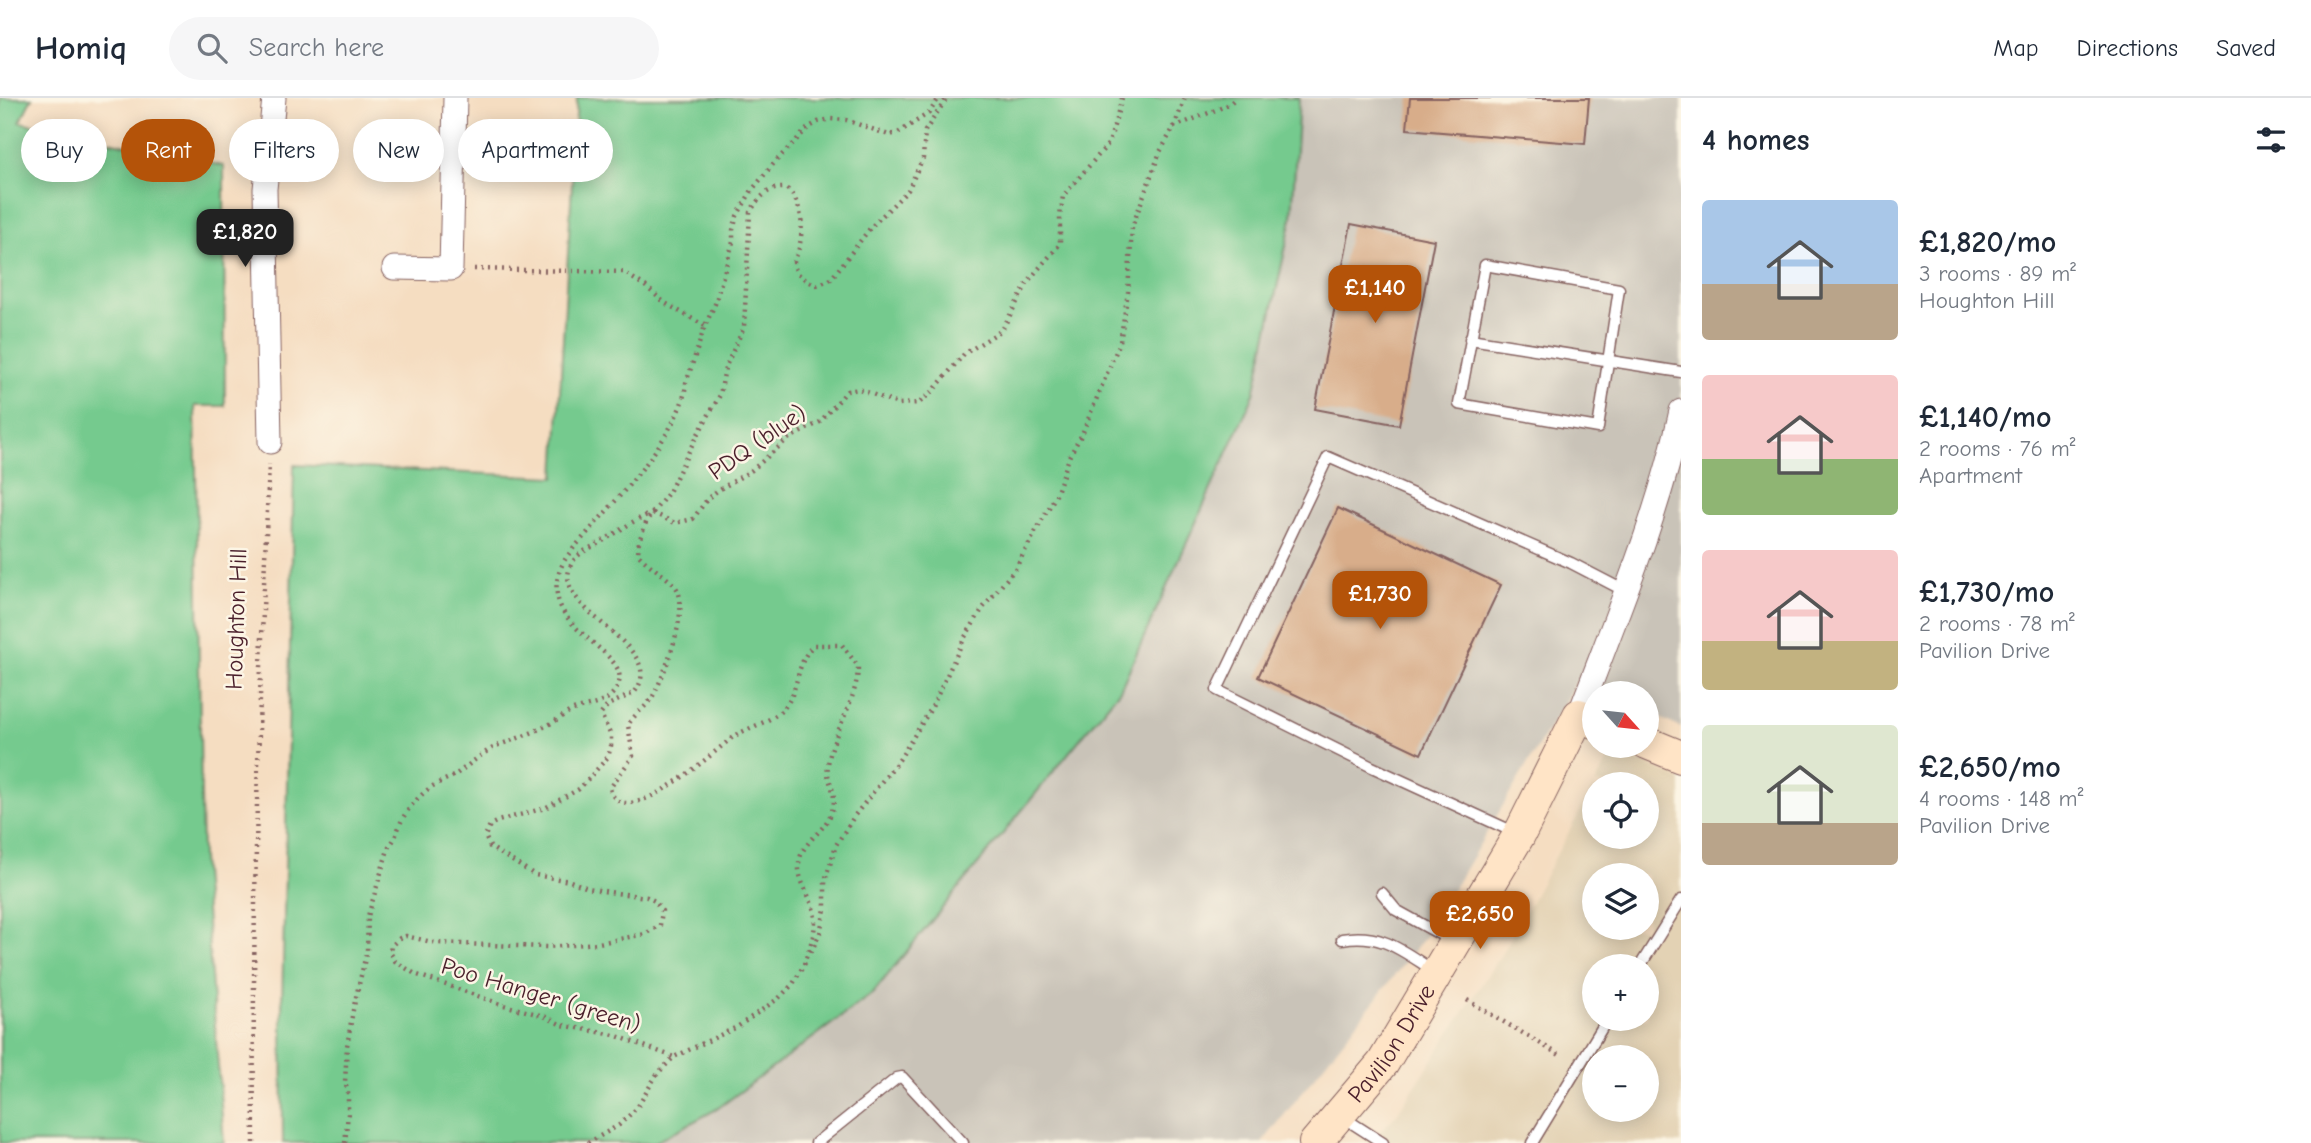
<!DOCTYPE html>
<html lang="en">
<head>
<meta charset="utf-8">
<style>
	:root { --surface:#fff; --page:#f6f6f7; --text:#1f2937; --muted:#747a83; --line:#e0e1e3; --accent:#b45309 }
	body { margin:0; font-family:"Comic Neue",sans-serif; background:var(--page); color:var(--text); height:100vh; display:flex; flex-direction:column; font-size:26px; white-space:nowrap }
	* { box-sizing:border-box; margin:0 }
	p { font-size:23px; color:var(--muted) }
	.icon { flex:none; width:38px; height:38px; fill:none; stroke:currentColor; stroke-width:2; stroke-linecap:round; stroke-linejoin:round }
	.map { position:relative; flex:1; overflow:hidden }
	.sheet { display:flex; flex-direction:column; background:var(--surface); width:630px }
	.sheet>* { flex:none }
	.guide { position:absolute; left:21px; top:21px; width:665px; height:63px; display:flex; gap:14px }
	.needle { width:46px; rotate:117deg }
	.controls { position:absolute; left:1582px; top:583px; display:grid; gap:14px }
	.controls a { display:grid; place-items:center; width:77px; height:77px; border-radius:50%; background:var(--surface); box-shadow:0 4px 18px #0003; font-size:35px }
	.price { position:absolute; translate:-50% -60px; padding:0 16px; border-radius:14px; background:var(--accent); color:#fff; font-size:23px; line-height:46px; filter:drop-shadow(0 2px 4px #0008) }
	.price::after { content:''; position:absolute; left:50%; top:42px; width:21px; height:16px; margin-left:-10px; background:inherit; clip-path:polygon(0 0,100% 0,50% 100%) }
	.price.selected { background:#222; color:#fff }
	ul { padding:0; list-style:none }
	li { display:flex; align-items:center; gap:21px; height:175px; padding:0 21px }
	li span { display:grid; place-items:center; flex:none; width:196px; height:140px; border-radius:7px; color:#555 }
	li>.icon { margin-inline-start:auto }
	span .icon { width:84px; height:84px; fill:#fffc; stroke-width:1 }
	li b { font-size:30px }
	h2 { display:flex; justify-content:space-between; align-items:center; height:84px; padding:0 21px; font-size:30px }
	.chip { padding:0 24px; border-radius:32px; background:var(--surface); box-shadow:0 4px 18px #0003; font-size:24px; line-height:63px }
	.chip.selected { background:var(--accent); color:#fff }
	header { display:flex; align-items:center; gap:42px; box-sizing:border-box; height:98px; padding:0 35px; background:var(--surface); border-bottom:2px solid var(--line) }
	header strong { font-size:33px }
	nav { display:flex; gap:38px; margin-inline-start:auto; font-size:24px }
	.search { width:490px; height:63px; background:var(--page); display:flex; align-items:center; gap:18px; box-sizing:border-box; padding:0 24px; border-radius:38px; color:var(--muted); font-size:26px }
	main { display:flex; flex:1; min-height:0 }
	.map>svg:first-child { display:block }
	.built { fill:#e3d2b4; fill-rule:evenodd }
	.industrial { fill:#c9c3b8 }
	.green { fill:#74ca8e; stroke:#5f745c; stroke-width:2 }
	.building { fill:#d8ad8a }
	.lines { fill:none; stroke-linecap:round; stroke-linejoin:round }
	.lane-casing { stroke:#866260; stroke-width:13 }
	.street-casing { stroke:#866260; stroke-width:25 }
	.secondary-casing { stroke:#866260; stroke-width:34 }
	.path { stroke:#866260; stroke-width:4.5; stroke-dasharray:2 5; stroke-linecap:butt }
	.lane { stroke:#fff; stroke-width:10 }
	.street { stroke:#fff; stroke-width:23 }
	.secondary { stroke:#ffe4c6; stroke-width:32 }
	.labels { text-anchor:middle; stroke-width:5; stroke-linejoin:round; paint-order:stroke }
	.street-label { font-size:24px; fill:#4a1f2b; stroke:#fcf5e5 }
</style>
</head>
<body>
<header>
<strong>Homiq</strong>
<div class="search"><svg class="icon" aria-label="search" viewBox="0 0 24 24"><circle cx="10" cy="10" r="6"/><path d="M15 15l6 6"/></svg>Search here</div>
<nav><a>Map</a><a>Directions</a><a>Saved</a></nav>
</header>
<main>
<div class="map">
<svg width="1681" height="1045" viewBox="0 0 1681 1045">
	<rect width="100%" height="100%" fill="#fcf5e5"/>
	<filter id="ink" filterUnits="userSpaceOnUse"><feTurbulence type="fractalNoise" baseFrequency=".0143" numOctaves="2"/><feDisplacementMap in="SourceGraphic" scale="14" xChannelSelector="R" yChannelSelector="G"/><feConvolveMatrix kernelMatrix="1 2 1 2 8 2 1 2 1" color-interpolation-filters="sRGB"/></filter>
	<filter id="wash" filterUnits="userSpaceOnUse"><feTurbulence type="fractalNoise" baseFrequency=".00686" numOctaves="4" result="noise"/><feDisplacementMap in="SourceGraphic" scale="28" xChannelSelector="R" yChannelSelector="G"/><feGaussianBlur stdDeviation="1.57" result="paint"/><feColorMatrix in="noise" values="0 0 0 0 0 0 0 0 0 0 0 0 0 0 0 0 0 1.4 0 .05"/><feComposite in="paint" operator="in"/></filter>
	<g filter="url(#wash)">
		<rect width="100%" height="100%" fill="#f5ddc1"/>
		<!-- built -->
		<path class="built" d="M1614,652L1681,682V1045H1369L1397,1016L1506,849L1594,688V738H1647V686H1595ZM1594,777H1647V830H1594ZM1594,868H1647V920H1594ZM1594,959H1647V1012H1594Z"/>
		<!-- industrial -->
		<path class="industrial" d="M1299,0H1681V630L1647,614V595H1604L1577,583L1424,840L1262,1045H654L717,1011L873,895L1292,120Z"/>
		<!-- green -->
		<g class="green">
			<path d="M0,0H32L20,24L224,68L225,308H195L202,760L224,1045H0Z"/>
			<path d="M577,0H1299L1292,120L1254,296L1120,592L873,895L717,1011L654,1045H283L282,909L294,367L555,379Z"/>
		</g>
		<g id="blocks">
			<!-- building -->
			<g class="building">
				<path d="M1410,0H1589L1585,46L1407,31Z"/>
				<path d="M1351,126L1434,142L1399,327L1315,311Z"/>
				<path d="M1338,410L1501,487L1421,656L1258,579Z"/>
			</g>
		</g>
	</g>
	<g filter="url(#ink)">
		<use href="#blocks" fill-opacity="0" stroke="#866260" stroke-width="2"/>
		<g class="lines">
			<defs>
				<g id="lane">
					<path d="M1485,167L1619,191L1598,330L1459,306Z"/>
					<path d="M1470,241L1681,274"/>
					<path d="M1516,735L1372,669L1217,592L1328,359L1571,465L1625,493"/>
					<path d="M1382,795L1396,812L1452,843"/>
					<path d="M1342,841C1382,834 1402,853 1434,873"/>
					<path d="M1640,868L1681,802"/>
					<path d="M1341,1018L1383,1045"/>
					<path d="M816,1045L897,980L902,979L963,1045"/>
					<path d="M1532,1045L1608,920"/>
				</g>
				<g id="street">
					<path d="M394,170L451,171L455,0"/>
					<path d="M270,344L265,91L274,0"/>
					<path d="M1579,617C1616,518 1659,417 1681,313"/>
				</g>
				<g id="secondary">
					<path d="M1647,645L1681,659"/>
					<path id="s1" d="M1315,1045L1383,965L1519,737L1579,617L1594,624"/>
				</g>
			</defs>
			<!-- lane casing -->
			<use href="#lane" class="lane-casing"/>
			<!-- street casing -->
			<use href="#street" class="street-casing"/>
			<!-- secondary casing -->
			<use href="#secondary" class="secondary-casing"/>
			<!-- path -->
			<g class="path">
				<path d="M1174,29L1228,7L1236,0"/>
				<path d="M474,171L623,174L645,188L665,205L705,228"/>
				<path d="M653,415C633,421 619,434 601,444C592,449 580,454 574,462C539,511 674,546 634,595L608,607L601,616L611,638V648L608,659L579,691L545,710L498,723L490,727L485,738L490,749L535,777L570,783L588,790L609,794L647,799L655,803L662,813L660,827L645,836L599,845L547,849L436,845L406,838L400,840L391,848L390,854L395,863L415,876L500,906L544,918L562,927L614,937L674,959"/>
				<path d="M653,415L675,425L693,421L708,400L717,393L752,372L788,341L820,324L847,293L859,291L898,306L919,305L933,293L964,256L1002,232L1029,182L1060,146V118L1063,98L1109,45L1122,0"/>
				<path d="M811,854L820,835L825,811V783L836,747L855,717L899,662L932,609L965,539L983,510L1015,471L1056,397L1070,357L1082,336L1120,244L1128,194L1132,129L1160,54L1174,29L1185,0"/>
				<path d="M804,866C809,850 818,831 814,814C810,794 793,779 801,757C807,742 823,733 830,718C841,693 825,686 828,666C833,633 858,602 858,568L842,547H814C795,564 800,592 784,610C770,625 750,628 733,639C717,651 621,740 610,690L633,658L628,627C634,616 647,609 653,598C664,578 692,507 675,488C665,476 649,469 638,456L639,443L647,422L669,394L693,345L720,297L725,270L744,229L750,114C760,99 767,89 786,90C804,106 804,132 798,154C797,157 795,160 794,164C794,177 807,183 817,187L831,181L871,129L908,92L923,60L925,33L947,0"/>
				<path d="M1467,902L1563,959"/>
				<path d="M254,1045C252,819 259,592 269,366"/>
				<path d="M345,1045L348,1016V994L345,984L347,948L353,912L367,852L368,818L389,748C397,740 397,731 403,720C409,709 421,696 431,689C439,684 448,681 455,677C469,667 483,654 499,647C516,641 532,635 548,627C556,623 563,617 571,613C586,607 603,608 614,594C645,554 536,536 560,472C566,456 577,447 588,434C618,400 683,331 686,285L705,228L715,206L733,144V132L737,118L752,92L775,64L808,30L818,24L831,21L846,22L889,37L898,35L929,15L939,0"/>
				<path d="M588,1045L619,1027L637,1010L657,976L674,959L737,929L779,900L793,886L805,865"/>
			</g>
			<!-- lane -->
			<use href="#lane" class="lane"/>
			<!-- street -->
			<use href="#street" class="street"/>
			<!-- secondary -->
			<use href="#secondary" class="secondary"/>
		</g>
	</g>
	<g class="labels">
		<!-- street labels -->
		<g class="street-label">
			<text transform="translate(757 344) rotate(-35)" y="8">PDQ (blue)</text>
			<text transform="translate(236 521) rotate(-88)" y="8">Houghton Hill</text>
			<text transform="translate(541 897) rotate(17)" y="8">Poo Hanger (green)</text>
			<text dy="8" stroke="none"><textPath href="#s1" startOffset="126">Pavilion Drive</textPath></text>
		</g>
	</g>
</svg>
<div class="controls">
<a><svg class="needle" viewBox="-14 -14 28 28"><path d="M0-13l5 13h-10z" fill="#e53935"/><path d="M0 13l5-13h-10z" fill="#747a83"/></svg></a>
<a><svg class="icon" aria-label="locate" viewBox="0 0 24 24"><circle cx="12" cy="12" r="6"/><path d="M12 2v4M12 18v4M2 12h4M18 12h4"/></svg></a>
<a><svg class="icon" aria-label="layers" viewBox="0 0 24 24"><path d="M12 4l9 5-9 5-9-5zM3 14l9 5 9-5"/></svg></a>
<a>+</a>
<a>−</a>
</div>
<b class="price selected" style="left:245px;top:171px">£1,820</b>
<b class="price" style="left:1375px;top:227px">£1,140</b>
<b class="price" style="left:1380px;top:533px">£1,730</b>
<b class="price" style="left:1480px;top:853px">£2,650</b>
<div class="guide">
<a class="chip">Buy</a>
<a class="chip selected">Rent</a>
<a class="chip">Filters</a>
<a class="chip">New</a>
<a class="chip">Apartment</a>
</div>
</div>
<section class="sheet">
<h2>4 homes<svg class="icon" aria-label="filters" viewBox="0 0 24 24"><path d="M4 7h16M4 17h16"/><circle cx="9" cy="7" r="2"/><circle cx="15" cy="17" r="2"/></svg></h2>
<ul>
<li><span style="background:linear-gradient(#a9c7e8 60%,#b9a48a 0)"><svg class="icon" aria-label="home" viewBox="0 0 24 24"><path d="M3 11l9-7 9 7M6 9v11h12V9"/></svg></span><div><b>£1,820/mo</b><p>3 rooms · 89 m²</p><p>Houghton Hill</p></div></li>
<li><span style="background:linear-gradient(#f6c9c9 60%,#8fb573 0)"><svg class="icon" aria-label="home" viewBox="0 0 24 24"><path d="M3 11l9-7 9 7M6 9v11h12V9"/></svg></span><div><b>£1,140/mo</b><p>2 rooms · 76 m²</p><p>Apartment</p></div></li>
<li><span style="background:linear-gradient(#f6c9c9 65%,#c2b280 0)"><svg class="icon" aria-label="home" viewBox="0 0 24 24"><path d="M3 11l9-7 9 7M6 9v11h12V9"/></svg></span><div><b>£1,730/mo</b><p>2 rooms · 78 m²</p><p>Pavilion Drive</p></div></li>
<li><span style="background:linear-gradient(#dfe7d0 70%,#b9a48a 0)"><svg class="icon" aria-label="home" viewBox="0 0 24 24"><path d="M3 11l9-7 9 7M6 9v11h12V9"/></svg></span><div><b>£2,650/mo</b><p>4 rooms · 148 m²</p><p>Pavilion Drive</p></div></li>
</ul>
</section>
</main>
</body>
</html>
